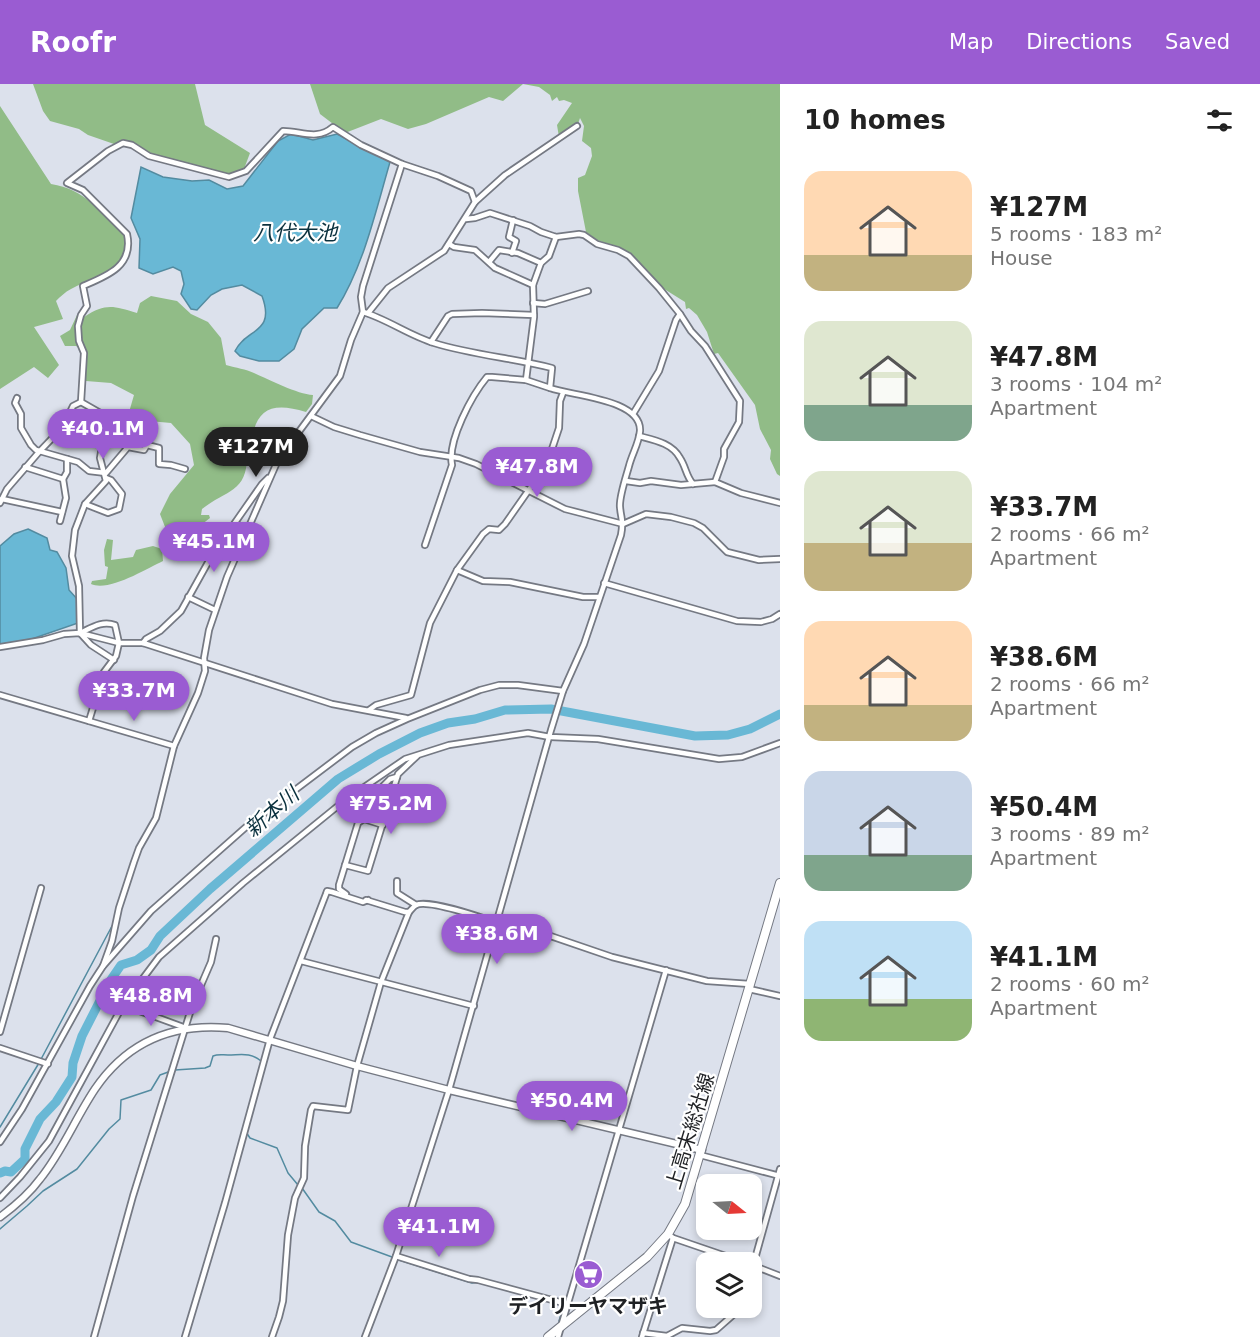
<!DOCTYPE html>
<html lang="en">
<head>
<meta charset="utf-8">
<style>
	:root { --surface:#fff; --page:#f2f2f2; --text:#222; --muted:#767676; --accent:#9a5cd2 }
	body { margin:0; font-family:"DejaVu Sans","Noto Sans JP",sans-serif; background:var(--page); color:var(--text); height:100vh; display:flex; flex-direction:column; font-size:22px; white-space:nowrap }
	* { box-sizing:border-box; margin:0 }
	p { font-size:20px; color:var(--muted) }
	.icon { flex:none; width:33px; height:33px; fill:none; stroke:currentColor; stroke-width:2; stroke-linecap:round; stroke-linejoin:round }
	.map { position:relative; flex:1; overflow:hidden }
	.side { display:flex; flex-direction:column; background:var(--surface); width:480px }
	.side>* { flex:none }
	.needle { width:39px; rotate:108deg }
	.tools { position:absolute; left:696px; top:1090px; display:grid; gap:12px }
	.tools a { display:grid; place-items:center; width:66px; height:66px; border-radius:12px; background:var(--surface); box-shadow:0 3px 9px #0003; font-size:30px }
	.price { position:absolute; translate:-50% -51px; padding:0 14px; border-radius:21px; background:var(--accent); color:#fff; font-size:20px; line-height:39px; filter:drop-shadow(0 2px 3px #0008) }
	.price::after { content:''; position:absolute; left:50%; top:36px; width:18px; height:14px; margin-left:-9px; background:inherit; clip-path:polygon(0 0,100% 0,50% 100%) }
	.price.selected { background:#222; color:#fff }
	ul { padding:0; list-style:none }
	li { display:flex; align-items:center; gap:18px; height:150px; padding:0 24px }
	li span { display:grid; place-items:center; flex:none; width:168px; height:120px; border-radius:18px; color:#555 }
	li>.icon { margin-inline-start:auto }
	span .icon { width:72px; height:72px; fill:#fffc; stroke-width:1 }
	li b { font-size:26px }
	h2 { display:flex; justify-content:space-between; align-items:center; height:72px; padding:0 24px; font-size:26px }
	header { display:flex; align-items:center; gap:36px; box-sizing:border-box; height:84px; padding:0 30px; background:var(--accent); color:#fff }
	header strong { font-size:28px }
	nav { display:flex; gap:33px; margin-inline-start:auto; font-size:21px }
	main { display:flex; flex:1; min-height:0 }
	.map>svg:first-child { display:block }
	.forest { fill:#91bc87 }
	.water { fill:#69b8d5; stroke:#538ba0; stroke-width:1.5 }
	.lines { fill:none; stroke-linecap:round; stroke-linejoin:round }
	.stream { stroke:#538ba0; stroke-width:1.5 }
	.river { stroke:#69b8d5; stroke-width:9 }
	.minor-casing { stroke:#757983; stroke-width:8 }
	.tertiary-casing { stroke:#757983; stroke-width:9 }
	.primary-casing { stroke:#757983; stroke-width:10 }
	.minor { stroke:#fff; stroke-width:4.5 }
	.tertiary { stroke:#fff; stroke-width:6 }
	.primary { stroke:#fff; stroke-width:8 }
	.labels { text-anchor:middle; stroke-width:4.5; stroke-linejoin:round; paint-order:stroke }
	.street-label { font-size:20px; fill:#1f2124; stroke:#fff }
	.poi-label { font-size:20px; font-weight:bold; fill:#1f2124; stroke:#fff }
	.water-label { font-size:21px; font-style:italic; fill:#0b313e; stroke:#fff }
</style>
</head>
<body>
<header>
<strong>Roofr</strong>
<nav><a>Map</a><a>Directions</a><a>Saved</a></nav>
</header>
<main>
<div class="map">
<svg width="780" height="1253" viewBox="0 0 780 1253">
	<rect width="100%" height="100%" fill="#dce1ec"/>
	<!-- forest -->
	<g class="forest">
		<path d="M33,0H195L205,41L250,69L244,85L233,91L154,71L136,60L125,57L114,60L88,51L79,45L50,37L43,27Z"/>
		<path d="M310,0H780V392L777,390L770,375L771,366L760,345L755,321L718,269L714,270L707,248L697,231L689,224L686,225L685,218L661,203L648,187L625,166L597,156L586,148L578,107V94L585,91L592,72L591,64L582,57L584,42L580,34L578,40L559,53L557,41L572,19L564,16L559,17L557,13L552,17L550,11L539,3L523,0L503,17L489,13L426,40L408,45L381,35L345,49L320,30Z"/>
		<path d="M0,22L51,100C85,105 99,127 123,150C138,183 91,194 71,205C65,208 60,213 56,217L63,235L34,243L59,281L48,294L34,283L0,305Z"/>
		<path d="M151,212L177,217L191,230L208,238L221,254L226,281C236,284 246,285 254,289C270,296 297,310 313,311L312,320L306,328C268,316 253,327 251,367L247,369C248,409 227,405 202,425L201,431H209L210,434L184,454L167,448L160,430L170,410L194,381L190,360L171,339L149,337L125,342L134,311L111,299L86,297V268L76,262H65L60,252L70,246L77,231L84,233C106,219 113,222 137,229L140,219Z"/>
		<path d="M107,455L113,456L111,476L133,473L136,466L153,462L162,465L163,477C146,485 109,508 91,500L92,497L106,495L108,483L105,482L104,466Z"/>
	</g>
	<!-- water -->
	<g class="water">
		<path d="M291,50L313,56L337,50L390,78C376,126 364,181 337,224H324L302,245L294,265L279,277H259L240,272L235,267C246,244 276,250 262,212L242,201L222,205L211,211L197,226L191,225L181,210L184,200L181,187L173,183L153,190L139,184L140,155L131,134L141,83L163,93L192,97L209,96L227,105L243,102L278,57Z"/>
		<path d="M28,445L47,454L50,466L57,468L66,484L69,506L78,516V539L23,558L0,560V462L14,450Z"/>
	</g>
	<g class="lines">
		<!-- stream -->
		<g class="stream">
			<path d="M175,986L205,984L210,982L213,972C218,970 222,971 228,971C241,971 250,968 261,977"/>
			<path d="M0,1043L39,979L112,842"/>
			<path d="M246,1048L250,1054L277,1064L288,1089L298,1101"/>
			<path d="M302,1104L319,1128L335,1137L351,1158L392,1173"/>
			<path d="M0,1145L27,1122L43,1107L77,1085L109,1045L120,1035L121,1016L151,1006L160,991L171,987"/>
			<path d="M399,1176L472,1199L479,1198"/>
			<path d="M559,1237L564,1221"/>
		</g>
		<!-- river -->
		<path class="river" d="M0,1089L5,1087L11,1088L25,1075V1065L40,1035L56,1018L72,993L73,979L82,952L110,897L121,881L137,876L151,866L160,852L210,805L338,695L379,670L420,649L448,639L475,635L505,626L551,625L695,652L728,651L750,645L780,630"/>
		<defs>
			<g id="minor">
				<path d="M475,118L505,91L577,42"/>
				<path d="M466,135L475,134L490,129L530,142L541,148L556,153L579,150L584,151L597,160L618,166L629,172L659,204L680,230L691,247L705,262L740,317L739,338L724,365V373L715,398L741,409L780,419"/>
				<path d="M449,160L454,163L475,166L495,184L533,201"/>
				<path d="M512,169L516,157L509,153L513,136"/>
				<path d="M489,178L499,166L518,169L541,179"/>
				<path d="M533,219L545,220L588,207"/>
				<path d="M363,228C387,235 410,252 434,259C473,271 513,274 552,284L550,304C572,312 642,315 640,347C639,359 632,370 629,382C626,393 619,413 620,423C621,436 624,436 621,451L584,560L563,607L551,646L449,1006L396,1172L365,1253"/>
				<path d="M431,258L448,232L452,230L482,229L534,231"/>
				<path d="M526,296L534,233L533,201L541,179L549,172L556,153"/>
				<path d="M17,314L15,319L21,330V344L31,361L36,366L78,378L89,387L106,389L128,363L144,366L147,361L159,364V380L171,381L185,385"/>
				<path d="M81,318L84,269L79,257L78,242L81,231L87,222L83,202C107,192 134,182 127,150L83,106L67,99L108,67L123,59L132,61L149,72L229,93L246,87L283,47C301,47 317,57 333,43L361,61L402,80L438,92L471,107L475,118L444,167L388,204L368,229"/>
				<path d="M81,318L102,330L107,335L100,374L106,397L85,420L75,446L72,472L79,502L80,549L91,561L114,576"/>
				<path d="M633,330L659,287L676,236L680,230"/>
				<path d="M311,332L334,343L360,351L420,368L459,374L476,380L565,425L623,440L646,430L671,433L694,439L703,444L727,468L759,476L780,475"/>
				<path d="M639,352C654,356 672,359 680,374C686,383 686,392 693,400"/>
				<path d="M25,383L63,395L67,388V375"/>
				<path d="M626,397L640,399L651,397L681,401L715,398"/>
				<path d="M2,415L62,428"/>
				<path d="M0,419L7,405L39,368L63,343L73,322L81,318"/>
				<path d="M85,420L108,429L119,425L122,410L111,396L106,394"/>
				<path d="M60,437L66,414L63,395"/>
				<path d="M425,461L452,381C447,357 472,311 487,293H492L526,296L550,304"/>
				<path d="M457,486L483,497L510,498L583,513H599"/>
				<path d="M604,499L737,537L761,538L772,535L780,530"/>
				<path d="M188,513L215,526"/>
				<path d="M80,549C91,544 102,536 115,541L119,559L116,572L104,588L89,637"/>
				<path d="M143,559L146,555L160,547L181,527L211,473L262,400L268,394"/>
				<path d="M0,563L43,556L64,550L80,549L119,559H143L332,620L406,634"/>
				<path d="M0,611L174,662"/>
				<path d="M369,626L376,621L411,611L430,539L457,486L483,450L489,445L499,446L505,440L547,380L559,344L560,317L563,309"/>
				<path d="M381,704L390,695L397,693"/>
				<path d="M345,781L368,787L398,690L417,672"/>
				<path d="M397,797V809L416,821"/>
				<path d="M346,810L339,805V801L358,739L364,735L383,741"/>
				<path d="M366,816L405,828H409C411,826 413,823 416,821C428,815 483,834 497,839"/>
				<path d="M498,834L612,873L707,897L750,900"/>
				<path d="M301,877L474,922"/>
				<path d="M103,882L112,857L119,824L134,778L139,764L156,734L174,662L198,609L205,587L204,574L209,546L227,493L278,376L340,292L351,256L363,228L361,213L363,202L402,80"/>
				<path d="M749,905L780,912"/>
				<path d="M123,921L186,944"/>
				<path d="M0,948L41,804"/>
				<path d="M0,964L48,980"/>
				<path d="M0,1058L22,1025L90,902L103,882L151,827L246,743L352,663L376,649L407,635L480,606L499,601H518L563,607"/>
				<path d="M700,1071L780,1092"/>
				<path d="M0,1114L20,1093L49,1057L123,921L159,873L243,799L344,717L405,675L449,661L528,649L550,653L598,655L719,675L742,673L780,659"/>
				<path d="M673,1154L746,1179"/>
				<path d="M396,1172L469,1195L478,1196L567,1220"/>
				<path d="M752,1181L780,1192"/>
				<path d="M753,1182L780,1085"/>
				<path d="M752,1198L758,1183"/>
				<path d="M643,1249L667,1252L682,1244L710,1247L716,1246L741,1224"/>
				<path d="M94,1253L133,1112L192,922L211,878L216,855"/>
				<path d="M185,1253L225,1119L270,955L326,810L327,807L332,808L363,818L368,816"/>
				<path d="M272,1253L279,1233L283,1217L288,1151L295,1114L304,1094L305,1062L311,1026L313,1022L348,1026L357,982L381,898L409,828"/>
				<path d="M558,1253L666,886"/>
				<path d="M642,1253L673,1154L668,1150"/>
			</g>
			<path id="tertiary" d="M0,1133C15,1122 29,1110 40,1095C62,1068 75,1035 95,1005C127,958 172,939 228,944L357,982L449,1006L702,1066"/>
			<path id="primary" d="M548,1253L647,1173L668,1150L685,1120L780,799"/>
		</defs>
		<!-- minor casing -->
		<use href="#minor" class="minor-casing"/>
		<!-- tertiary casing -->
		<use href="#tertiary" class="tertiary-casing"/>
		<!-- primary casing -->
		<use href="#primary" class="primary-casing"/>
		<!-- minor -->
		<use href="#minor" class="minor"/>
		<!-- tertiary -->
		<use href="#tertiary" class="tertiary"/>
		<!-- primary -->
		<use href="#primary" class="primary"/>
	</g>
	<!-- icons -->
	<defs>
		<symbol id="supermarket-disc" viewBox="-11 -11 22 22"><circle r="9.5" fill="#9a5cd2" stroke="#fff"/><path d="M-6-5.5h2.5l.6 2H6L4.5 2H-2.5L-4.4-4H-6ZM-1.5 3.2a1.3 1.3 0 1 0 .1 0ZM3 3.2a1.3 1.3 0 1 0 .1 0Z" fill="#fff"/></symbol>
	</defs>
	<g fill-rule="evenodd">
		<use href="#supermarket-disc" x="572" y="1174" width="33" height="33"/>
	</g>
	<g class="labels">
		<!-- street labels -->
		<g class="street-label">
			<text transform="translate(690 1047) rotate(-73)" y="7">上高末総社線</text>
		</g>
		<!-- poi labels -->
		<g class="poi-label">
			<text x="588" y="1229">デイリーヤマザキ</text>
		</g>
		<!-- water labels -->
		<g class="water-label">
			<text x="295" y="156">八代大池</text>
			<text transform="translate(272 728) rotate(-41)" y="7">新本川</text>
		</g>
	</g>
</svg>
<div class="tools">
<a><svg class="needle" viewBox="-14 -14 28 28"><path d="M0-13l5 13h-10z" fill="#e53935"/><path d="M0 13l5-13h-10z" fill="#767676"/></svg></a>
<a><svg class="icon" aria-label="layers" viewBox="0 0 24 24"><path d="M12 4l9 5-9 5-9-5zM3 14l9 5 9-5"/></svg></a>
</div>
<b class="price" style="left:103px;top:376px">¥40.1M</b>
<b class="price selected" style="left:256px;top:394px">¥127M</b>
<b class="price" style="left:537px;top:414px">¥47.8M</b>
<b class="price" style="left:214px;top:489px">¥45.1M</b>
<b class="price" style="left:134px;top:638px">¥33.7M</b>
<b class="price" style="left:391px;top:751px">¥75.2M</b>
<b class="price" style="left:497px;top:881px">¥38.6M</b>
<b class="price" style="left:151px;top:943px">¥48.8M</b>
<b class="price" style="left:572px;top:1048px">¥50.4M</b>
<b class="price" style="left:439px;top:1174px">¥41.1M</b>
</div>
<section class="side">
<h2>10 homes<svg class="icon" aria-label="filters" viewBox="0 0 24 24"><path d="M4 7h16M4 17h16"/><circle cx="9" cy="7" r="2"/><circle cx="15" cy="17" r="2"/></svg></h2>
<ul>
<li><span style="background:linear-gradient(#ffd9b3 70%,#c2b280 0)"><svg class="icon" aria-label="home" viewBox="0 0 24 24"><path d="M3 11l9-7 9 7M6 9v11h12V9"/></svg></span><div><b>¥127M</b><p>5 rooms · 183 m²</p><p>House</p></div></li>
<li><span style="background:linear-gradient(#dfe7d0 70%,#7fa58c 0)"><svg class="icon" aria-label="home" viewBox="0 0 24 24"><path d="M3 11l9-7 9 7M6 9v11h12V9"/></svg></span><div><b>¥47.8M</b><p>3 rooms · 104 m²</p><p>Apartment</p></div></li>
<li><span style="background:linear-gradient(#dfe7d0 60%,#c2b280 0)"><svg class="icon" aria-label="home" viewBox="0 0 24 24"><path d="M3 11l9-7 9 7M6 9v11h12V9"/></svg></span><div><b>¥33.7M</b><p>2 rooms · 66 m²</p><p>Apartment</p></div></li>
<li><span style="background:linear-gradient(#ffd9b3 70%,#c2b280 0)"><svg class="icon" aria-label="home" viewBox="0 0 24 24"><path d="M3 11l9-7 9 7M6 9v11h12V9"/></svg></span><div><b>¥38.6M</b><p>2 rooms · 66 m²</p><p>Apartment</p></div></li>
<li><span style="background:linear-gradient(#c9d6e8 70%,#7fa58c 0)"><svg class="icon" aria-label="home" viewBox="0 0 24 24"><path d="M3 11l9-7 9 7M6 9v11h12V9"/></svg></span><div><b>¥50.4M</b><p>3 rooms · 89 m²</p><p>Apartment</p></div></li>
<li><span style="background:linear-gradient(#bfe0f5 65%,#8fb573 0)"><svg class="icon" aria-label="home" viewBox="0 0 24 24"><path d="M3 11l9-7 9 7M6 9v11h12V9"/></svg></span><div><b>¥41.1M</b><p>2 rooms · 60 m²</p><p>Apartment</p></div></li>
</ul>
</section>
</main>
</body>
</html>
